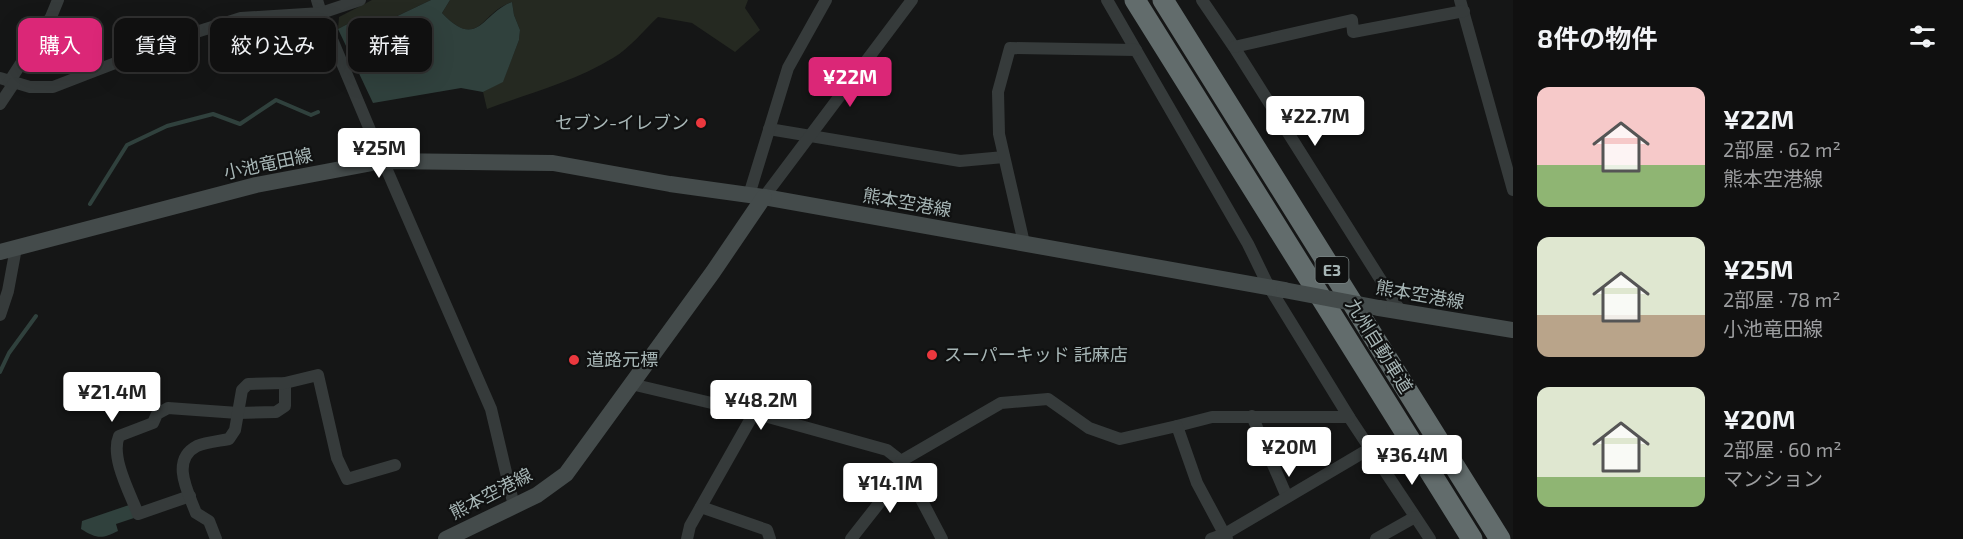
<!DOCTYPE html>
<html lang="ja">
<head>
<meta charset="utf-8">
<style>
	:root { --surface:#101010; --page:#1e1e1e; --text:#f1f3f6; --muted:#9c9d9f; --line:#303030; --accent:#db2777 }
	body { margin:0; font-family:"Exo 2","Noto Sans JP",sans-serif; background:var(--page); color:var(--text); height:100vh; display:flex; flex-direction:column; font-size:22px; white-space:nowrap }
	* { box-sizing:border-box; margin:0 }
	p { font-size:20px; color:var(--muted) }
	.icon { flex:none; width:33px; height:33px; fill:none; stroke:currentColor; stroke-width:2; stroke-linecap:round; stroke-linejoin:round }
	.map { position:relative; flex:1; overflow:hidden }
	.drawer { display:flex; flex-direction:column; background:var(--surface); width:450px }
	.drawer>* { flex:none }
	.top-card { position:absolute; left:18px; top:18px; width:570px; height:54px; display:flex; gap:12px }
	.price { position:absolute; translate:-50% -51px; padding:0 14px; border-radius:6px; background:#fff; color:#222; font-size:20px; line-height:39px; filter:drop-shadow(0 2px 3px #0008) }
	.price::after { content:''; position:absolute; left:50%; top:36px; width:18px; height:14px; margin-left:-9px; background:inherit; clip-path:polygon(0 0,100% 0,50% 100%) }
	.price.active { background:var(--accent); color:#fff }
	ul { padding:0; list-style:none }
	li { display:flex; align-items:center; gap:18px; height:150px; padding:0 24px }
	li span { display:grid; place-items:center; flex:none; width:168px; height:120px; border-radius:12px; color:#555 }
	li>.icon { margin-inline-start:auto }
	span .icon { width:72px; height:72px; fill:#fffc; stroke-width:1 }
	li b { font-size:26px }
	h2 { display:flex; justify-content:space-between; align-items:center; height:72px; padding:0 24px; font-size:26px }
	.chip { padding:0 21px; border-radius:12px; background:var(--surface); box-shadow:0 6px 24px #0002,0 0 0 2px var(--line); font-size:21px; line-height:54px }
	.chip.active { background:var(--accent); color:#fff }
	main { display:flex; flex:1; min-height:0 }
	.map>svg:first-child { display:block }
	.green { fill:#252921 }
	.water { fill:#30413d }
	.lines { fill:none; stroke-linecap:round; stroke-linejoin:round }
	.stream { stroke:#30413d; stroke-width:4 }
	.minor { stroke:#363b3b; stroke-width:12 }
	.secondary { stroke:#444b4b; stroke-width:16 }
	.motorway { stroke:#626c6c; stroke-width:21 }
	.secondary-bridge { stroke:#444b4b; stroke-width:16 }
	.poi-dot { fill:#eb383e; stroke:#101111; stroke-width:2 }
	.labels { text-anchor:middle; stroke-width:4.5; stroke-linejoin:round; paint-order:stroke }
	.shield { fill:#101111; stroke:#7a8484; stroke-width:1.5 }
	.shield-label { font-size:16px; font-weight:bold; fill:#a7b6b6 }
	.poi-label { font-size:18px; fill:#a7b6b6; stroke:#101111; text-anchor:start }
	.street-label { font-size:18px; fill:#a7b6b6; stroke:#101111 }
</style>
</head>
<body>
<main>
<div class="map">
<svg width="1513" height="539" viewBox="0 0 1513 539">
	<rect width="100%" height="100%" fill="#151616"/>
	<!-- green -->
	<g class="green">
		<path d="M372,0H431L389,20L359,18L338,29L339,17Z"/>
		<path d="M450,0H748L745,8L760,30L735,52L692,23L658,17C644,30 630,48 613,58C574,82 529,93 487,109L483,92L503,81L519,40L520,30L514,15L512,2C481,11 479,52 442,13Z"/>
	</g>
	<!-- water -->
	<g class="water">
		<path d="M431,0H450L442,13C478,51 482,13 512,2L514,15L520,30L519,40L503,82L483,92L461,88L373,103L338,29L359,18L389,20Z"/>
		<path d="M129,505L134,518L116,524L118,531C102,539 97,539 81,529L82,521Z"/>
	</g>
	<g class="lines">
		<!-- stream -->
		<g class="stream">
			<path d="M90,204L127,145L167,126L213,114L240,124L276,100L311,115L318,112"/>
			<path d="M0,372L9,353L36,316"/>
		</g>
		<!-- minor -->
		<g class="minor">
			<path d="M317,0L321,13L383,161L491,409L514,506"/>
			<path d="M1107,0L1248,244L1269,287L1349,417L1430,539"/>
			<path d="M1202,0L1234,47L1401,312"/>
			<path d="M1460,0L1513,190"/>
			<path d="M1234,47L1352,20L1353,32L1464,11"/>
			<path d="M0,78L30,87H53L193,33L241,18L321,13L360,0"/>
			<path d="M9,82L51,17L58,0"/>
			<path d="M0,104L14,83"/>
			<path d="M769,129L960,161L1004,157"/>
			<path d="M749,195L788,68L826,0"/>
			<path d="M764,197L912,0"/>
			<path d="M1024,243L999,134L998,92L1010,48L1136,50"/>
			<path d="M0,315L8,291L16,248"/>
			<path d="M631,384L754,413L887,450L901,461L942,539"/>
			<path d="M1252,416L1287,497"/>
			<path d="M1177,426L1212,417H1349"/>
			<path d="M901,461L1001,403L1048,399L1089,428L1120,439L1177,426L1197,483L1227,539"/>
			<path d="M190,496L138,514C130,493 110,457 119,436L153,423L157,414L168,408L238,413L276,412L285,406V383"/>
			<path d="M701,507L767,530L770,539"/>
			<path d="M216,539L209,521L196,513C188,492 170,460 197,446C206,442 219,441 229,439L235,430L242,390L248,384L285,383L318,375L337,458L347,479L395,465"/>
			<path d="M687,539L690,526L754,413"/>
			<path d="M851,539L906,469"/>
			<path d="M1211,539L1225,534L1369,449"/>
			<path d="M1376,539L1415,517"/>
		</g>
		<!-- secondary -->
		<g class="secondary">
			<path d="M0,252L256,185L383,161L553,163L670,184L764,197L1284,290"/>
			<path d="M1379,308L1513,330"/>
			<path d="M446,539L537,495L566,474L713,272L764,197"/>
		</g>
		<!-- motorway -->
		<g class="motorway">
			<path d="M1135,0L1472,539"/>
			<path d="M1163,0L1500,539"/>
		</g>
		<!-- secondary-bridge -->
		<path class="secondary-bridge" d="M1284,290L1379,308"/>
	</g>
	<!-- markers -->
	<g class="poi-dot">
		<circle cx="701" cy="123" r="6"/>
		<circle cx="932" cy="355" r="6"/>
		<circle cx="574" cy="360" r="6"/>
	</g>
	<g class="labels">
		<!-- shield labels -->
		<rect class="shield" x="1315.5" y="257" width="33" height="26" rx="4.5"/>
		<g class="shield-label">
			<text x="1332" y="276">E3</text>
		</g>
		<!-- poi labels -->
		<g class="poi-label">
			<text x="689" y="129" text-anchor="end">セブン-イレブン</text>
			<text x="944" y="361">スーパーキッド 託麻店</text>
			<text x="586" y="366">道路元標</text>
		</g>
		<!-- street labels -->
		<g class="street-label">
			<text transform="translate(268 164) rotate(-12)" y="6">小池竜田線</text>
			<text transform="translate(907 203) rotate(10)" y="6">熊本空港線</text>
			<text transform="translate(1420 295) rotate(10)" y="6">熊本空港線</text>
			<text transform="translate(1379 346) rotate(58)" y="6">九州自動車道</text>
			<text transform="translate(491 494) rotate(-27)" y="6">熊本空港線</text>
		</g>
	</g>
</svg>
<b class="price active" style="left:850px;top:108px">¥22M</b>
<b class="price" style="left:1315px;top:147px">¥22.7M</b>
<b class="price" style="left:379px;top:179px">¥25M</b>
<b class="price" style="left:112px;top:423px">¥21.4M</b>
<b class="price" style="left:761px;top:431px">¥48.2M</b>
<b class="price" style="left:1289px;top:478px">¥20M</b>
<b class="price" style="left:1412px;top:486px">¥36.4M</b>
<b class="price" style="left:890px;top:514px">¥14.1M</b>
<div class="top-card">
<a class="chip active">購入</a>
<a class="chip">賃貸</a>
<a class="chip">絞り込み</a>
<a class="chip">新着</a>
</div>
</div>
<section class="drawer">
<h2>8件の物件<svg class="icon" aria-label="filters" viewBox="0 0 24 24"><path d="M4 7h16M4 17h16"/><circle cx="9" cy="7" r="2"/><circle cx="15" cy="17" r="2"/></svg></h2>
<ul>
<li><span style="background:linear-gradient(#f6c9c9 65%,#8fb573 0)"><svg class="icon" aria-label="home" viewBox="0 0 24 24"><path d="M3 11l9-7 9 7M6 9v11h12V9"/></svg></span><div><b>¥22M</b><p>2部屋 · 62 m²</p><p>熊本空港線</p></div></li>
<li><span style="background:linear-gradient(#dfe7d0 65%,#b9a48a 0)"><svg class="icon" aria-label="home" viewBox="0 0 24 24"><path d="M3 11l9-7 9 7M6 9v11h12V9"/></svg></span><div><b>¥25M</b><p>2部屋 · 78 m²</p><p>小池竜田線</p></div></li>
<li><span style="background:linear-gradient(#dfe7d0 75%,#8fb573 0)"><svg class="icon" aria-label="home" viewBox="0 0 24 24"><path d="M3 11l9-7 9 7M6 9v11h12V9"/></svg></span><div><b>¥20M</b><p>2部屋 · 60 m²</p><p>マンション</p></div></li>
</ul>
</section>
</main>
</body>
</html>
